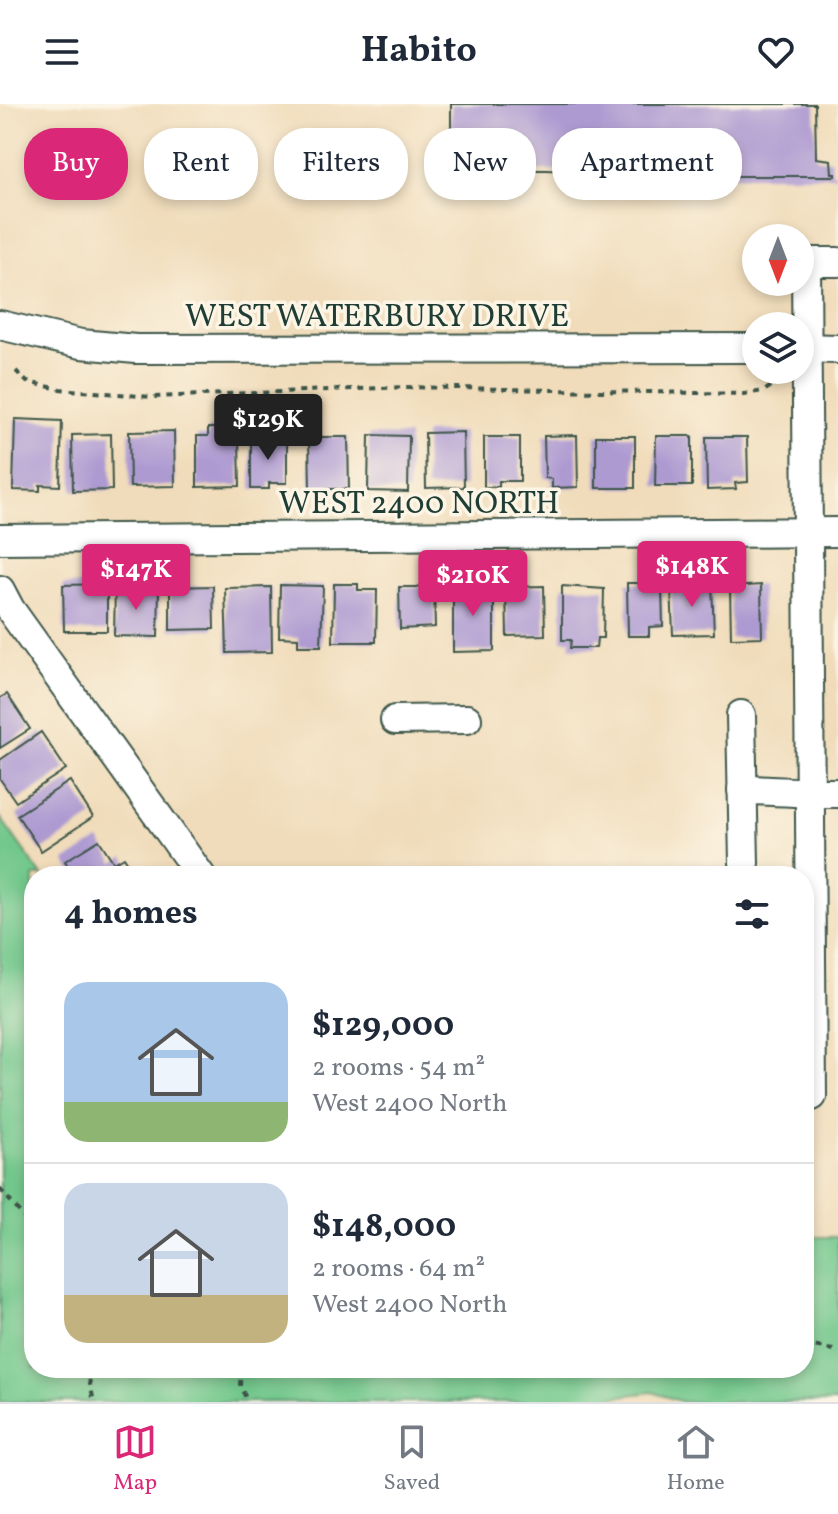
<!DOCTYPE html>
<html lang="en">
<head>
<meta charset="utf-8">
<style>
	:root { --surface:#fff; --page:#f6f6f7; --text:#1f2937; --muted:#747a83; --line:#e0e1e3; --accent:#db2777 }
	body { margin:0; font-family:Vollkorn,serif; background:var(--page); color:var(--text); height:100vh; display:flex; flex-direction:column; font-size:30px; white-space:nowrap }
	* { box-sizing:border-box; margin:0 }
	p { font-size:26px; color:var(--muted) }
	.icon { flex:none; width:44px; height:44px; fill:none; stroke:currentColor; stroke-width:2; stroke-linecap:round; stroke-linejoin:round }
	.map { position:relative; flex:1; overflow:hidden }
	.side { position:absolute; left:24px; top:762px; width:790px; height:512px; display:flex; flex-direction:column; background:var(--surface); border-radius:32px; box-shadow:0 4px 12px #0003 }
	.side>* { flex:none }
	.guide { position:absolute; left:24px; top:24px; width:790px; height:72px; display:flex; gap:16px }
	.needle { width:52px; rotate:180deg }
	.tools { position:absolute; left:742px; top:120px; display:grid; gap:16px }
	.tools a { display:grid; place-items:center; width:72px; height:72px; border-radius:50%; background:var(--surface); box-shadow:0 4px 12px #0003; font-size:40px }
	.price { position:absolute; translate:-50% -68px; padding:0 18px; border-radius:8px; background:var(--accent); color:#fff; font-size:26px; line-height:52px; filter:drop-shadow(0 2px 4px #0008) }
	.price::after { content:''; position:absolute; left:50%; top:48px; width:24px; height:18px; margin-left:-12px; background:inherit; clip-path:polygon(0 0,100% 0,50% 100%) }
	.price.current { background:#222; color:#fff }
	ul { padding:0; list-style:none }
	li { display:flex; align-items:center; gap:24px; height:200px; padding:0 40px }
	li+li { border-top:2px solid var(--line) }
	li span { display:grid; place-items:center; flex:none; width:224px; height:160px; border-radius:24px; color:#555 }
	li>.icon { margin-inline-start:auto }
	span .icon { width:96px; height:96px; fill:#fffc; stroke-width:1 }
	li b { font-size:34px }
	h2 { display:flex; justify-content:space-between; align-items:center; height:96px; padding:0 40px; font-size:34px }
	.pill { padding:0 28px; border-radius:32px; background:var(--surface); box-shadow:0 4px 12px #0003; font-size:28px; line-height:72px }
	.pill.current { background:var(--accent); color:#fff }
	header { display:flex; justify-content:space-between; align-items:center; height:104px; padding:0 40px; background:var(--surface); font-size:36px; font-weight:700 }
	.dock { display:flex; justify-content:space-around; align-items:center; height:112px; border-top:2px solid var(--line); background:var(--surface); font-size:22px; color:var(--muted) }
	.dock a { display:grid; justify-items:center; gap:4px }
	.dock .current { color:var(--accent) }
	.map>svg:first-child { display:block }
	.green { fill:#72c78c; stroke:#488260; stroke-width:2 }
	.building { fill:#ad9ad1 }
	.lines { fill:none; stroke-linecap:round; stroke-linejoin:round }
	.minor-casing { stroke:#3e5548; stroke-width:32 }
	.path { stroke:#3e5548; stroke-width:4; stroke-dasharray:6 6; stroke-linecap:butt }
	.minor { stroke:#fff; stroke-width:28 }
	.labels { text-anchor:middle; stroke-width:7; stroke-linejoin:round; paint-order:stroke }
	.street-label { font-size:32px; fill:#1f3d34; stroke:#fcf5e5 }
</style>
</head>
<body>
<header><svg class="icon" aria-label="menu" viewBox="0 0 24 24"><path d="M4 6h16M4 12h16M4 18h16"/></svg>Habito<svg class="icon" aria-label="heart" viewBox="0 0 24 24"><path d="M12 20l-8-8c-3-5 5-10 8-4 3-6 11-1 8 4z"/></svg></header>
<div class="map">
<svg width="838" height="1298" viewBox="0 0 838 1298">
	<rect width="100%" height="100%" fill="#fcf5e5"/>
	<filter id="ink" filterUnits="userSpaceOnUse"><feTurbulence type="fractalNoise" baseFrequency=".0125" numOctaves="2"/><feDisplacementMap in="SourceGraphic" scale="16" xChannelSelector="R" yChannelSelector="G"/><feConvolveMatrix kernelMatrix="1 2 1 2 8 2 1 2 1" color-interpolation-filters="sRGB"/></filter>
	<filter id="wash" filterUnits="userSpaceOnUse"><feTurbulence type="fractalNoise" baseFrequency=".006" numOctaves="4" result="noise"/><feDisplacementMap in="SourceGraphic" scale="32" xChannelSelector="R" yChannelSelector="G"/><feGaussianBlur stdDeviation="1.8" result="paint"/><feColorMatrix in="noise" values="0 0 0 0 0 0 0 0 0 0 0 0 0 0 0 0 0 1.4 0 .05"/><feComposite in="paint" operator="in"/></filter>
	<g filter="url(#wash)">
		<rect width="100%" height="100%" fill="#f0dcba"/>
		<!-- green -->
		<path class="green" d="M0,713L42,772H34V1264H804V1133H838V1298H683L652,1288L572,1298H0Z"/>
		<g id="blocks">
			<!-- building -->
			<g class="building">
				<path d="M451,0H815L816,54L831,56L832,69H835V72H566V67L547,66H451Z"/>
				<path d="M15,315L62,317L60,382L40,381V387L13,386Z"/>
				<path d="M208,324H228V335H239L240,382L197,383V332H208Z"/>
				<path d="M174,327L175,382L130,383L129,328Z"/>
				<path d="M463,328L464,383L426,384L425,329Z"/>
				<path d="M111,330L112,386L73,387L72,331Z"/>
				<path d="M369,331L409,332L408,388L368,387Z"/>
				<path d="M577,331L578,383L552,384V375L545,374L544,332Z"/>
				<rect x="596" y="332" width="39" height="52"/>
				<path d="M656,332H692V382H655Z"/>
				<path d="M251,333H287V379H269V385H251Z"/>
				<path d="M309,333H348L349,385H310Z"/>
				<path d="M484,333H520V377H499V383H484Z"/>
				<path d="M706,333H747L748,378L735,379L736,385L707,386Z"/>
				<path d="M627,479H648V485L662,484L663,522L649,523V532H628Z"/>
				<path d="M712,479L714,530L673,531L671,480Z"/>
				<path d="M107,480V527H64L63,481Z"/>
				<path d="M334,480H358V486H377L376,538H333Z"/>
				<path d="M453,480H494V547L453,548Z"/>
				<path d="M280,481L323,482L321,542H298V534L279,533Z"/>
				<path d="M761,481L762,533L731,534L730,483Z"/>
				<path d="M115,482L159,483L158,533L114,532Z"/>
				<path d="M213,482L214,525L170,526V483Z"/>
				<path d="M544,482L545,531L507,532L506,483Z"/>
				<path d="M562,482L604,485L603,534H597L596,544H570L571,536H562Z"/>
				<path d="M271,483L272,548L227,549L225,484Z"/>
				<path d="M399,483H434L435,523L400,525Z"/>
				<path d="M7,590L30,625L0,644V594Z"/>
				<path d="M41,628L66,665L16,698L0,675V656Z"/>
				<path d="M70,677L93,713L41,747L17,711Z"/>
				<path d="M99,736L114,759L124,753L135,770L74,772L65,757Z"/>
			</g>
		</g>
	</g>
	<g filter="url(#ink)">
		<use href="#blocks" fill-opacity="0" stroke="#3e5548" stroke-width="2"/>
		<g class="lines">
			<defs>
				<g id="minor">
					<path d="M0,221L81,240L136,245L756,244"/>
					<path d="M800,244L838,245"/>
					<path d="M0,435L838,428"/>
					<path d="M0,486L10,505L201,772"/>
					<path d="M741,611L744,759"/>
					<path d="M395,616L467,615"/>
					<path d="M742,686C775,686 806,690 838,689"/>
					<path d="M812,992L806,158H838"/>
				</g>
			</defs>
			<!-- minor casing -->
			<use href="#minor" class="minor-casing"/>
			<!-- path -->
			<g class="path">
				<path d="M16,267L27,278L60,285L152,293L406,283L744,290L764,287L777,278L784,277"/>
				<path d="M0,1085L34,1125"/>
				<path d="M804,1240L838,1247"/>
				<path d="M90,1264L89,1275L94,1298"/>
				<path d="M241,1264L240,1282L248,1298"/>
			</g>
			<!-- minor -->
			<use href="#minor" class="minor"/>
		</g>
	</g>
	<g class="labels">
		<!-- street labels -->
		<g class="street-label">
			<text x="377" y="222">WEST WATERBURY DRIVE</text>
			<text x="419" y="409">WEST 2400 NORTH</text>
		</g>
	</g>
</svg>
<div class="tools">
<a><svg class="needle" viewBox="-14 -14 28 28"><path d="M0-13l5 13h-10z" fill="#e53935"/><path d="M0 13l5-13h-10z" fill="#747a83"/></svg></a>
<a><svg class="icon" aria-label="layers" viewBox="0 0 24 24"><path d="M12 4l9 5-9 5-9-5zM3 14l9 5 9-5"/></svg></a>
</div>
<b class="price current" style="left:268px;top:358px">$129K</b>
<b class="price" style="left:692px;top:505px">$148K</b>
<b class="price" style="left:136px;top:508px">$147K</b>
<b class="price" style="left:473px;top:514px">$210K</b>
<div class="guide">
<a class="pill current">Buy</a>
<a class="pill">Rent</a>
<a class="pill">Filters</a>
<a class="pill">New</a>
<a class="pill">Apartment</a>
</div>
<section class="side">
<h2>4 homes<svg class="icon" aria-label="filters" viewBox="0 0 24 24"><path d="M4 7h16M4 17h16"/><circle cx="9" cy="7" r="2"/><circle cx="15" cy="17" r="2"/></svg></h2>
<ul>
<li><span style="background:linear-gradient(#a9c7e8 75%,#8fb573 0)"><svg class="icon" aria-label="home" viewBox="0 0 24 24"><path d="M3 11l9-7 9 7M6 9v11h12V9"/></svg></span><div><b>$129,000</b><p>2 rooms · 54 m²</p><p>West 2400 North</p></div></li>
<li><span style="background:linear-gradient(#c9d6e8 70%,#c2b280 0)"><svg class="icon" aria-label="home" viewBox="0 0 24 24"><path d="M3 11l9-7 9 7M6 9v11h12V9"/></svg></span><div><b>$148,000</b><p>2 rooms · 64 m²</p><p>West 2400 North</p></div></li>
</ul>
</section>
</div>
<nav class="dock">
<a class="current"><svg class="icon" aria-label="map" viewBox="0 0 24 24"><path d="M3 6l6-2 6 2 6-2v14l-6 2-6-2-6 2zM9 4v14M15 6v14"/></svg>Map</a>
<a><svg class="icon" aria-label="saved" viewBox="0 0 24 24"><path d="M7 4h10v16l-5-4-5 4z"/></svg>Saved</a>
<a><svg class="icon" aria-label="home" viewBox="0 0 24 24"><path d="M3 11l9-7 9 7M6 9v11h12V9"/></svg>Home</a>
</nav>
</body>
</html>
